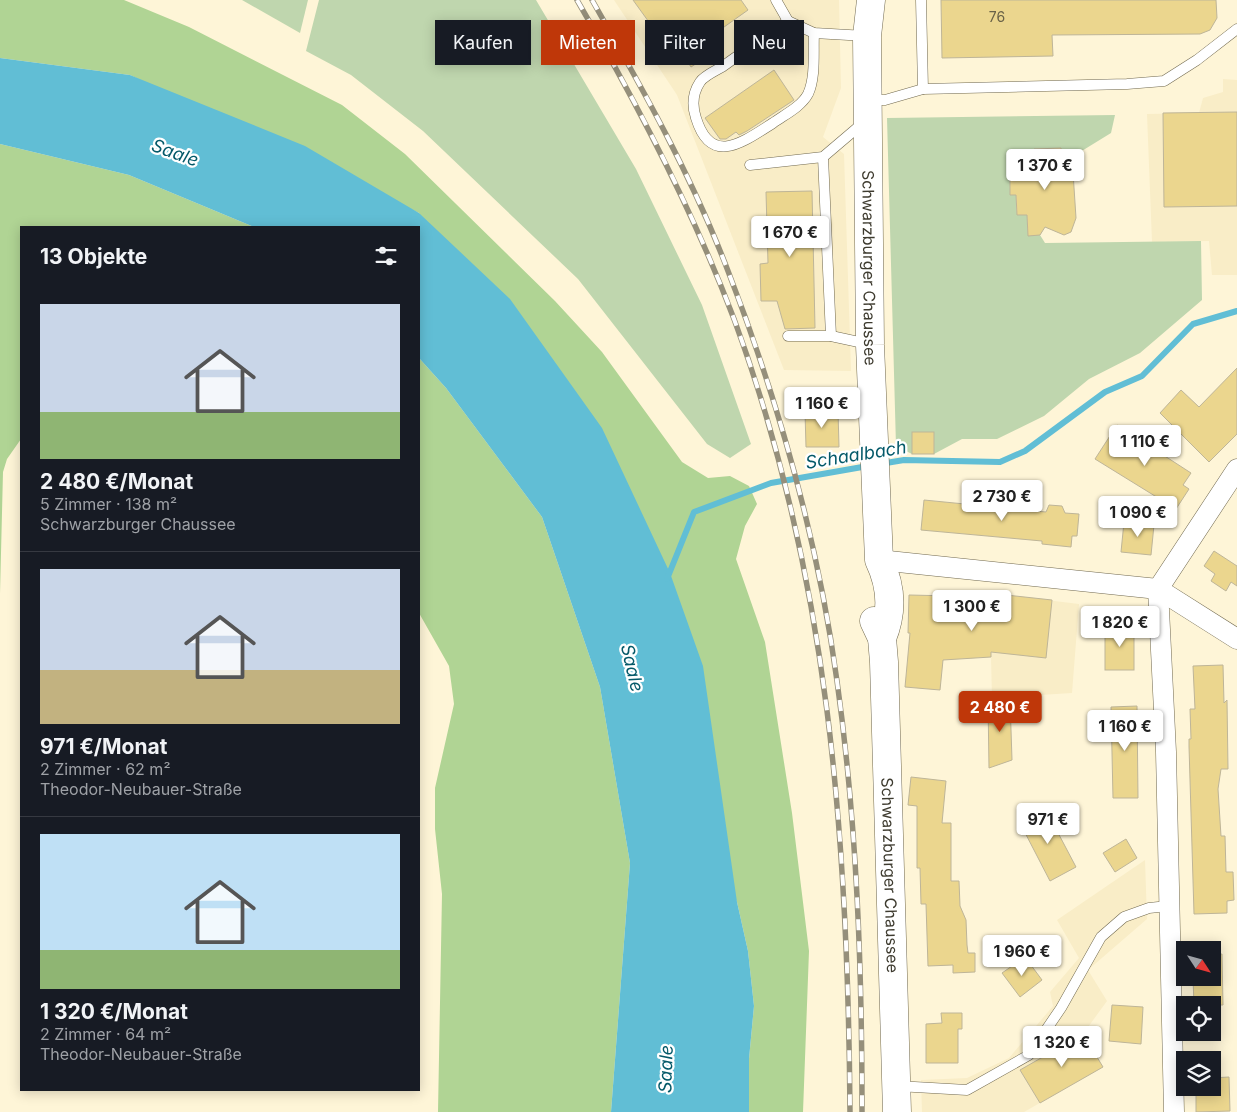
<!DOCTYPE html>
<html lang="de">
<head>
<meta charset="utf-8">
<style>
	:root { --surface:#171b24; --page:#20242c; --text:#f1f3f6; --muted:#9ea1a6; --line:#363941; --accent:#bf3709 }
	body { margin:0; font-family:Inter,sans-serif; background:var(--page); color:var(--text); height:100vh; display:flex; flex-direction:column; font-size:19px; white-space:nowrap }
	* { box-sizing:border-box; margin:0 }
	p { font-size:16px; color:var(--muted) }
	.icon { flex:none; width:28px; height:28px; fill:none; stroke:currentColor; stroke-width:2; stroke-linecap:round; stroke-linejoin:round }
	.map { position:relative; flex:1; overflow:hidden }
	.panel { position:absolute; left:20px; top:226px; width:400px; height:865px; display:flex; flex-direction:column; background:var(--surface); border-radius:0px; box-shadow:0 2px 12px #0003 }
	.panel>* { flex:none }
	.hud { position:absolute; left:435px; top:20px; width:475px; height:45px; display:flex; gap:10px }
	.needle { width:32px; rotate:126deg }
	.buttons { position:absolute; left:1176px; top:941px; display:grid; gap:10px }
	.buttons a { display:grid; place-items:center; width:45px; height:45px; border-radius:0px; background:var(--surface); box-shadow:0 2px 12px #0003; font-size:25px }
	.price { position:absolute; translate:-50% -42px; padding:0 11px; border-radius:5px; background:#fff; color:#222; font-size:16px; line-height:32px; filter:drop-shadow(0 1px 2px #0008) }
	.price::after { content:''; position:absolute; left:50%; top:30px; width:15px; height:11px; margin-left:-8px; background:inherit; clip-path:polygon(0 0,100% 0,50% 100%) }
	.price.on { background:var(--accent); color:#fff }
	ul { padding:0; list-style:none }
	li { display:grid; align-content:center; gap:10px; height:265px; padding:0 20px }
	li+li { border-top:1px solid var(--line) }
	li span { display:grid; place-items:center; height:155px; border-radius:0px; color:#555 }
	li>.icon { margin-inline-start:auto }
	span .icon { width:90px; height:90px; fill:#fffc; stroke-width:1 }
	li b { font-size:21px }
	h2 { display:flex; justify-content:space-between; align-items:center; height:60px; padding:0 20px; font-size:21px }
	.chip { padding:0 18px; border-radius:0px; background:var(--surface); box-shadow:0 2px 12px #0003; font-size:18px; line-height:45px }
	.chip.on { background:var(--accent); color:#fff }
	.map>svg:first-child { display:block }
	.built { fill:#f9edc7 }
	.green { fill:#bfd6ae }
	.forest { fill:#b0d494 }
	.water { fill:#61bed5 }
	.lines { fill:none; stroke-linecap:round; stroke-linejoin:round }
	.stream { stroke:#61bed5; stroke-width:6 }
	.building { fill:#ebd68e; stroke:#beb598 }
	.lane-casing { stroke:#71694f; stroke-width:11 }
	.street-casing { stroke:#71694f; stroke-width:21 }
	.primary-casing { stroke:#71694f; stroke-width:29 }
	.lane { stroke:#fff; stroke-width:10 }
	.street { stroke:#fff; stroke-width:20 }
	.primary { stroke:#fff; stroke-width:28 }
	.rail-casing { stroke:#958f7b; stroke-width:5.5 }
	.rail { stroke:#fff; stroke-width:4; stroke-dasharray:11; stroke-linecap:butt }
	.labels { text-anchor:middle; stroke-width:4.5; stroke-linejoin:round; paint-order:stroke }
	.number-label { font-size:14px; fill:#696247 }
	.street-label { font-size:16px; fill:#3e3b2f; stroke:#fff }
	.water-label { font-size:18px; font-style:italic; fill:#045969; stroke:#fff }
</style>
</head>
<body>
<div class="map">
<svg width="1237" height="1112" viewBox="0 0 1237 1112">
	<rect width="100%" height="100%" fill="#fef5d7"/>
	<!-- built -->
	<g class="built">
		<path d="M614,0H839L841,88L823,137L844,154L851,371L784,370L677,95Z"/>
		<path d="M1223,79L1237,80V275H1212L1209,241L1152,242L1147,114L1199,113L1203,98L1223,92Z"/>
		<path d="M997,594L1079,604L1072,693L992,698L991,657Z"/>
		<path d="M1145,860L1147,919L1088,970L1107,1001L1083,1034L1103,1067L1024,1112H922L921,1080L967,1078L1009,1058L1053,1006L1050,992L1079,958L1057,920Z"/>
	</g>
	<!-- green -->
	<g class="green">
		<path d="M242,0H308L300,33Z"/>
		<path d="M319,0H536L636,169L702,305L751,444L730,458L707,444L578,279L423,131L351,75L306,51Z"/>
		<path d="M1115,115L1111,133L1072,157L1062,158L1060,148L1034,149L1033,158L1016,159V177H1010V195H1016L1017,214L1027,215L1028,232L1040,235L1045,243L1201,241L1202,300L1140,353L1089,379L1044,416L997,439H962L934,454H912L896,446L887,118Z"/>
	</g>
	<!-- forest -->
	<g class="forest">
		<path d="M0,0H124L189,27L342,105L405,154L555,301L602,352L682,462L708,478L730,476L749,486L757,504L745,526L736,559L765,642L792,813L809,951L803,1112H749V1059L754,1006L748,951L737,902L419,213L130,75L0,58Z"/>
		<path d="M0,144L129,175L254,227L21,228V439L7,459L3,472L0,594Z"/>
		<path d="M419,358L446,388L542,517L600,687L630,863L611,1112H438L442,894L435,829V788L454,704L449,666L419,613Z"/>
	</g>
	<!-- water -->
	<path class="water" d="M0,58L130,75L305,146L419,213L510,299L602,428L670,573L703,666L737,902L748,951L754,1006L749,1059V1112H611L630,863L600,687L542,517L446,388L419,358V228L254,227L129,175L0,144Z"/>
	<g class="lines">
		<!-- stream -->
		<g class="stream">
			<path d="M880,464L904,460L1000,462L1025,451L1105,392L1142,376L1193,324L1237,311"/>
			<path d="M667,579L694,512L771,483L868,466"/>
		</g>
	</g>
	<!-- building -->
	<g class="building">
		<path d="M633,0H741L748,10L703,42L711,54L691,67L684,56L677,61Z"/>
		<path d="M941,0H1216L1217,18L1210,30L1200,34L1052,35L1053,56L942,58Z"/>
		<path d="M774,70L794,100L747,131L739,135L736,132L726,139H720L705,118Z"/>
		<path d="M1237,112V206L1164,207L1163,113Z"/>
		<path d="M1061,148L1062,158L1072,157L1076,218L1071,232L1064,235L1045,227L1040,235L1028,236L1027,215H1017L1016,195H1010V177H1016L1015,159L1033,158L1034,149Z"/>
		<path d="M812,191L815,328L785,329L777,301H761L760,264L768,263L766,192Z"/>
		<path d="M1237,368V434L1209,462L1160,413L1181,390L1199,407Z"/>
		<path d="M838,411L839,447H806L805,412Z"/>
		<path d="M1117,425L1191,473L1183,485L1189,489L1176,509L1095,459Z"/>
		<rect x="912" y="432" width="22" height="22"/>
		<path d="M924,500L1046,512L1049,505L1062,506L1065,513L1079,514L1077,536H1072L1071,547L1042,544V541L921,530Z"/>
		<path d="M1124,522L1154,525L1151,555L1121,552Z"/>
		<path d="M1214,551L1237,566V586L1231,582L1226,591L1211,581L1215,574L1204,566Z"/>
		<path d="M997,594L1052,600L1046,658L991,652V657L943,660L940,690L905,687L910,633H908L909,595L952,596L996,601Z"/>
		<rect x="1105" y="625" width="29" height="45"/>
		<path d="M1223,665L1224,703L1227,700L1228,769H1221L1218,789L1221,836H1225L1226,872H1233L1234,900L1227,901V913L1194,914L1189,746V739H1191L1190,709H1195L1193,666Z"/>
		<path d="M1010,700L1012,760L989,768L988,701Z"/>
		<path d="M1137,706L1138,798H1113L1111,707Z"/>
		<path d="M911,777L946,781L942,823H951V881H959L960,906L966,920L967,945L968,953H975V972L953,973V965L928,966L926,904H921L920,868H917V806L908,805Z"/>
		<path d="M1046,810L1076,867L1050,881L1020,823Z"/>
		<path d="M1126,839L1137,858L1115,872L1103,853Z"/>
		<path d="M1222,954L1223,1005H1194L1193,978H1212V955Z"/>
		<path d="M1025,957L1042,980L1020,997L1002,973Z"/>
		<path d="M1112,1005L1143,1007L1141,1044L1109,1041Z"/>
		<path d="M941,1013H962V1029H958V1063H926V1024L942,1023Z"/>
		<path d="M1083,1034L1103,1067L1040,1103L1020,1070Z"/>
		<path d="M1229,1077L1230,1111L1196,1112V1088H1212V1078Z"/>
	</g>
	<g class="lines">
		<defs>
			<g id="lane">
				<path d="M776,0L788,21C766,36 744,51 722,67C715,71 704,76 700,82C692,94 692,106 696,118C711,167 743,142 773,123C784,115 801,107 808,94C816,77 813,51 814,33"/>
				<path d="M921,0L923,89"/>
				<path d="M788,21L814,33L866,36"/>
				<path d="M869,100H885L923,89L1127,84L1164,81L1197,60L1237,29"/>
				<path d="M823,157L831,336"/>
				<path d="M750,165L823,157L863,123"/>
				<path d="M788,336H831L868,344"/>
				<path d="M897,1086L967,1090L1029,1055L1061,1008L1101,937L1124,917L1149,908L1168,906"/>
			</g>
			<g id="street">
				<path d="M879,560L1158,589L1237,639"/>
				<path d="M1174,1112L1166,752L1158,589L1237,469"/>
			</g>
			<g id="primary">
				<path id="s1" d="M871,0L867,36L870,345L879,560C891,585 893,612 882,638"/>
				<path id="s2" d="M874,621L882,638L884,662L897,1112"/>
			</g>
		</defs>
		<!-- lane casing -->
		<use href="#lane" class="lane-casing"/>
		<!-- street casing -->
		<use href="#street" class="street-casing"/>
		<!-- primary casing -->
		<use href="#primary" class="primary-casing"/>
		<!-- lane -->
		<use href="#lane" class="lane"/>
		<!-- street -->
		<use href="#street" class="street"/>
		<!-- primary -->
		<use href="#primary" class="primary"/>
		<defs>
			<g id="rail">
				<path d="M577,0C637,103 692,208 734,319C829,576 848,840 850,1112"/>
				<path d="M592,0C642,88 692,176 728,271C779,403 818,541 837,681C857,824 862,968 862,1112"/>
			</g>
		</defs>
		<!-- rail casing -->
		<use href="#rail" class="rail-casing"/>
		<!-- rail -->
		<use href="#rail" class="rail"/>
	</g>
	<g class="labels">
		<!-- number labels -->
		<g class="number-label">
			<text x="997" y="22">76</text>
		</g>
		<!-- street labels -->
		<g class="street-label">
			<text dy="6" stroke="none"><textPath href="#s1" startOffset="268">Schwarzburger Chaussee</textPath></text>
			<text dy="6" stroke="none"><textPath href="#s2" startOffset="256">Schwarzburger Chaussee</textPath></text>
		</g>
		<!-- water labels -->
		<g class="water-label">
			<text transform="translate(175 153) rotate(20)" y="6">Saale</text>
			<text transform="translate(856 455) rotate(-9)" y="6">Schaalbach</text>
			<text transform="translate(632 668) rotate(77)" y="6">Saale</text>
			<text transform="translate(666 1069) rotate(-88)" y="6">Saale</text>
		</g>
	</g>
</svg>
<div class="buttons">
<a><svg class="needle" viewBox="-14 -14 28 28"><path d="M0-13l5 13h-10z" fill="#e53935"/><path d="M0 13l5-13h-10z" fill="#9ea1a6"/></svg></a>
<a><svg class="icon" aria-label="locate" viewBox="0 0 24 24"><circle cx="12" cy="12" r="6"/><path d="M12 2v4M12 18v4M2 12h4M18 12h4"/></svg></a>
<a><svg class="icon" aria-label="layers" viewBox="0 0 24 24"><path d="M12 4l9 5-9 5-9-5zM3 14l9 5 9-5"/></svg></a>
</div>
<b class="price" style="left:1045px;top:191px">1 370 €</b>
<b class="price" style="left:790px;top:258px">1 670 €</b>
<b class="price" style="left:822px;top:429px">1 160 €</b>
<b class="price" style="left:1145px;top:467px">1 110 €</b>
<b class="price" style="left:1002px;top:522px">2 730 €</b>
<b class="price" style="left:1138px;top:538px">1 090 €</b>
<b class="price" style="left:972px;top:632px">1 300 €</b>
<b class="price" style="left:1120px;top:648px">1 820 €</b>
<b class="price on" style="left:1000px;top:733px">2 480 €</b>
<b class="price" style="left:1125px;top:752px">1 160 €</b>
<b class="price" style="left:1048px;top:845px">971 €</b>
<b class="price" style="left:1022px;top:977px">1 960 €</b>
<b class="price" style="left:1062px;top:1068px">1 320 €</b>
<div class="hud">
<a class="chip">Kaufen</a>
<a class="chip on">Mieten</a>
<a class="chip">Filter</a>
<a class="chip">Neu</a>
</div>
<section class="panel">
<h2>13 Objekte<svg class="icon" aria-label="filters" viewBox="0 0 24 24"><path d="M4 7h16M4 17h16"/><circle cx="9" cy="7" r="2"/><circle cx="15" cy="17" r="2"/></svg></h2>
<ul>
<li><span style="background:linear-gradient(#c9d6e8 70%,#8fb573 0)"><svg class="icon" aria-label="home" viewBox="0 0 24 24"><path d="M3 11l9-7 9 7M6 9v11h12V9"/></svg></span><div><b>2 480 €/Monat</b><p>5 Zimmer · 138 m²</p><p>Schwarzburger Chaussee</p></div></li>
<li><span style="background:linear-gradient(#c9d6e8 65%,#c2b280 0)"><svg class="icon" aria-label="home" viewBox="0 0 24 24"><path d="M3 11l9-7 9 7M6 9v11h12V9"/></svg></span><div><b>971 €/Monat</b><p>2 Zimmer · 62 m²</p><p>Theodor-Neubauer-Straße</p></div></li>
<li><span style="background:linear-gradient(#bfe0f5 75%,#8fb573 0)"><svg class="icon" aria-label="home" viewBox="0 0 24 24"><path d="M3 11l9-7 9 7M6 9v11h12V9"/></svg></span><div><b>1 320 €/Monat</b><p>2 Zimmer · 64 m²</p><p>Theodor-Neubauer-Straße</p></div></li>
</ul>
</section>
</div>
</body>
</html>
